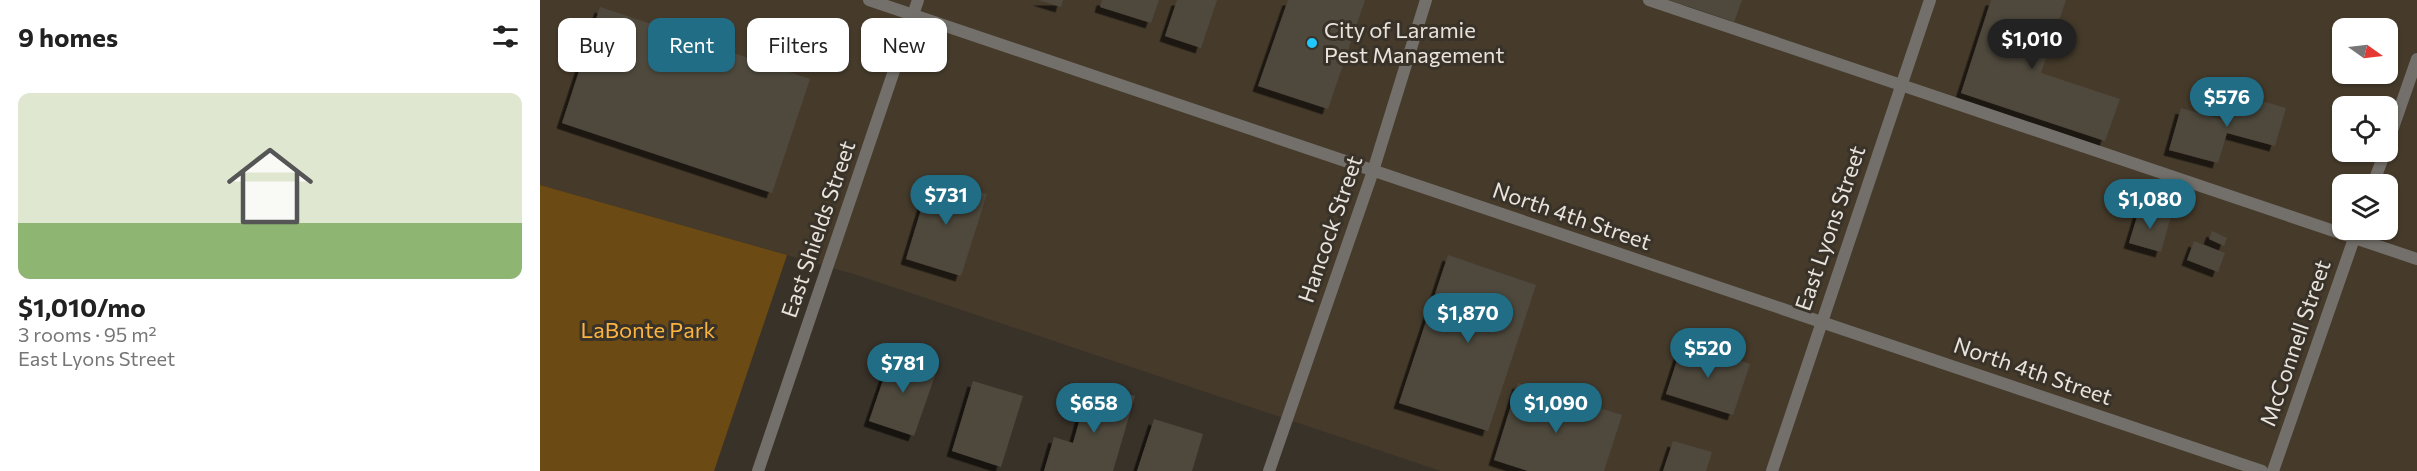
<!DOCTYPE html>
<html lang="en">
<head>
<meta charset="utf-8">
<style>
	:root { --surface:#fff; --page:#f2f2f2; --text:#222; --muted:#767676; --line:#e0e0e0; --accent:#216d85 }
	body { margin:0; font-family:Commissioner,sans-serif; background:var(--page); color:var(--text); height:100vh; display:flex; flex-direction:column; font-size:22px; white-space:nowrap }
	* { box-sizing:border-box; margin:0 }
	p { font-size:20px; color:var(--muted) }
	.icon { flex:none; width:33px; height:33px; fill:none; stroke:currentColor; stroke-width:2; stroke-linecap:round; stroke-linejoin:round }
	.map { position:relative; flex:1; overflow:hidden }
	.sheet { display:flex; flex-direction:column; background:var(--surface); width:540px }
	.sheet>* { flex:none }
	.guide { position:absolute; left:18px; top:18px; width:570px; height:54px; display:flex; gap:12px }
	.needle { width:39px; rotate:104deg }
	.controls { position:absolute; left:1792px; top:18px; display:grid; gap:12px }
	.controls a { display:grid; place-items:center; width:66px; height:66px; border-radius:12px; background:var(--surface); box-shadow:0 2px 4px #0004; font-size:30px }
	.price { position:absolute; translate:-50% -51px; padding:0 14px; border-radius:21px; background:var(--accent); color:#fff; font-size:20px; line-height:39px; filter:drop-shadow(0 2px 3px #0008) }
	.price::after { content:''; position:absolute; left:50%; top:36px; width:18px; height:14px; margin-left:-9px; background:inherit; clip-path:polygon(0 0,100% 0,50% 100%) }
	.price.selected { background:#222; color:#fff }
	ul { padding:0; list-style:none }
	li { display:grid; align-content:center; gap:12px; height:318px; padding:0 18px }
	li+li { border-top:2px solid var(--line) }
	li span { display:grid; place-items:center; height:186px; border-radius:12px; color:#555 }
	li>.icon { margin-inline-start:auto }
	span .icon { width:108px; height:108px; fill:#fffc; stroke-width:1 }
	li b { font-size:26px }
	h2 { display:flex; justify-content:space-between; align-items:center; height:72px; padding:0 18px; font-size:26px }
	.pill { padding:0 21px; border-radius:12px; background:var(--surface); box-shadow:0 2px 4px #0004; font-size:21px; line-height:54px }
	.pill.selected { background:var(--accent); color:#fff }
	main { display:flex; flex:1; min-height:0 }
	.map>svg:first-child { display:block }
	.built { fill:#463b2b; fill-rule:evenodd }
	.green { fill:#6b4a13 }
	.building { fill:#4f483e; filter:url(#shadow) }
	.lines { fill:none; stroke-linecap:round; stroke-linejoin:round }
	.service { stroke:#73706b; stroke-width:12 }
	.minor { stroke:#73706b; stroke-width:12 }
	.tertiary { stroke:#73706b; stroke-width:12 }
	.poi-dot { fill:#20c9fd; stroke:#393229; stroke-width:2 }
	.labels { text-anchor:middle; stroke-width:6; stroke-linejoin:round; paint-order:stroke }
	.poi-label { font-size:22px; fill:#e8e3dd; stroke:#393229; text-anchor:start }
	.street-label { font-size:22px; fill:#e8e3dd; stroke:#393229 }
	.park-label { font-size:22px; fill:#fbb43f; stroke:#393229 }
</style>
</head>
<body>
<main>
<section class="sheet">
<h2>9 homes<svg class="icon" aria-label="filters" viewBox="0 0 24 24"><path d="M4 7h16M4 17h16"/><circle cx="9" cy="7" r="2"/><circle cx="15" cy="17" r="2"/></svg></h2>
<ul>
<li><span style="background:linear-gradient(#dfe7d0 70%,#8fb573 0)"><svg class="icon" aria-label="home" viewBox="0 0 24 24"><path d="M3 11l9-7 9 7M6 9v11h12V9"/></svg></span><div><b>$1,010/mo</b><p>3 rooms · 95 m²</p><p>East Lyons Street</p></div></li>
</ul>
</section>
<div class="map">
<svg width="1877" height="471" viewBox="0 0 1877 471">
	<defs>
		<filter id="shadow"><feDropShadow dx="-5.5" dy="5.5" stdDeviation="0" flood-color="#0009"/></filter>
	</defs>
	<rect width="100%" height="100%" fill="#393229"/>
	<!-- built -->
	<path class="built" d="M0,0H1877V471H901L317,275L0,185ZM1803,28H1848V74H1803ZM1803,106H1848V152H1803ZM1803,184H1848V230H1803Z"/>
	<!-- green -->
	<path class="green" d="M0,185L247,255L174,471H0Z"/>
	<!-- building -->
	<g class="building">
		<path d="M498,0H523L521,7Z"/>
		<path d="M562,0H619L611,23L560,7Z"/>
		<path d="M637,0H677L661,48L625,36Z"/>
		<path d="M748,0H825L788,109L718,86Z"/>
		<path d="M1129,0H1202L1194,22Z"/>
		<path d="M1451,0H1526L1501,73L1580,99L1565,141L1421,93Z"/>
		<path d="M60,7L132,31L133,27L196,48L194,53L270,79L232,193L22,123Z"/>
		<path d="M1697,94L1746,108L1735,146L1687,133L1678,163L1629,150L1641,108L1689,122Z"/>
		<path d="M391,177L447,194L421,276L366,259Z"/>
		<path d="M1600,207L1631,216L1621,252L1589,243Z"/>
		<path d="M1672,231L1687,238L1684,246L1669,239Z"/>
		<path d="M1654,241L1685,253L1678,272L1647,260Z"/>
		<path d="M908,255L996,285L948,431L859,403Z"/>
		<path d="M1143,342L1210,364L1193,415L1126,394Z"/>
		<path d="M353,351L398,367L374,436L329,421Z"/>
		<path d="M433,381L483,396L461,467L412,451Z"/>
		<path d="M550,383L595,396L573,471H504L514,437L533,443Z"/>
		<path d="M978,383L1082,415L1064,471H988L954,460Z"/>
		<path d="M614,419L663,434L652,471H597Z"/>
		<path d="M1133,441L1172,452L1166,471H1123Z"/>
	</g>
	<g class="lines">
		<!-- service -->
		<path class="service" d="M1109,0L1877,259"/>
		<!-- minor -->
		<g class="minor">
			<path d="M1848,142L1877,59"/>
			<path d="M1833,184L1845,152"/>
			<path d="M729,471L833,171L886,0"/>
			<path d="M1232,471L1390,0"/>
			<path d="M1733,471L1817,230"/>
		</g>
		<!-- tertiary -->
		<g class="tertiary">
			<path d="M329,0L1722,471"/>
			<path d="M218,471L378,0"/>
		</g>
	</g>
	<!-- markers -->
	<circle class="poi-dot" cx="772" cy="43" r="6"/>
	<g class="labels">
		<!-- poi labels -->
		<g class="poi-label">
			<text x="784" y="38">City of Laramie<tspan x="784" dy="25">Pest Management</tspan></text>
		</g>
		<!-- street labels -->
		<g class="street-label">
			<text transform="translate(1032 216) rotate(19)" y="8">North 4th Street</text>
			<text transform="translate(1290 228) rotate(-71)" y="8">East Lyons Street</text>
			<text transform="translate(278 229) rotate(-71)" y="8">East Shields Street</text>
			<text transform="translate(790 229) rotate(-71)" y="8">Hancock Street</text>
			<text transform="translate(1755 343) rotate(-71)" y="8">McConnell Street</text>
			<text transform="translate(1493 371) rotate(19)" y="8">North 4th Street</text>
		</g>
		<!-- park labels -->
		<g class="park-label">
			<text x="108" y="338">LaBonte Park</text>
		</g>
	</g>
</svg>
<div class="controls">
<a><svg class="needle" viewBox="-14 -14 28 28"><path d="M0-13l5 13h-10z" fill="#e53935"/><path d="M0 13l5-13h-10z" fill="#767676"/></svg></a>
<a><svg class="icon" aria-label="locate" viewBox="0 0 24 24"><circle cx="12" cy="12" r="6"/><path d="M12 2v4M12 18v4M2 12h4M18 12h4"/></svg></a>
<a><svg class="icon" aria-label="layers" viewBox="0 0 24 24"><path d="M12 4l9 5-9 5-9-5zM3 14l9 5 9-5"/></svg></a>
</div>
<b class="price selected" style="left:1492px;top:70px">$1,010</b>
<b class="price" style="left:1687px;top:128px">$576</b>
<b class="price" style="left:406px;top:226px">$731</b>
<b class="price" style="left:1610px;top:230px">$1,080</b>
<b class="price" style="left:928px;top:344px">$1,870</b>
<b class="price" style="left:1168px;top:379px">$520</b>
<b class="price" style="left:363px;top:394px">$781</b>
<b class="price" style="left:554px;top:434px">$658</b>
<b class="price" style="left:1016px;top:434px">$1,090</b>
<div class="guide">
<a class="pill">Buy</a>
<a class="pill selected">Rent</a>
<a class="pill">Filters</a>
<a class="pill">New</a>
</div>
</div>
</main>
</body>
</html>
